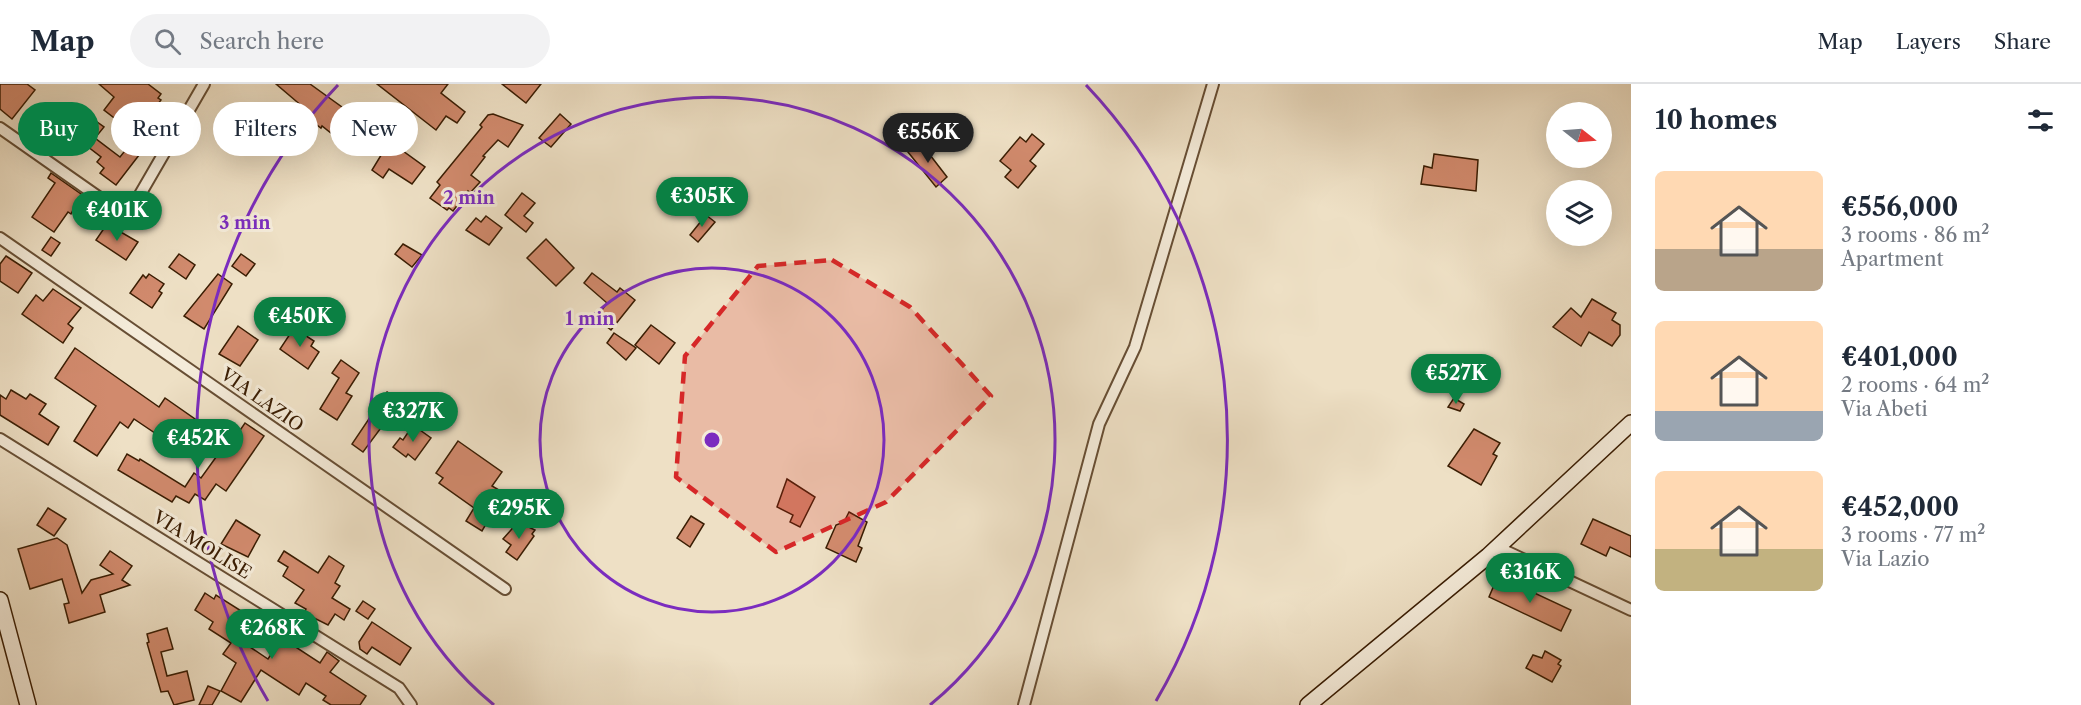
<!DOCTYPE html>
<html lang="en">
<head>
<meta charset="utf-8">
<style>
	:root { --surface:#fff; --page:#f2f2f3; --text:#1f2937; --muted:#747a83; --line:#e0e1e3; --accent:#0b8043 }
	body { margin:0; font-family:"Libre Caslon Text",serif; background:var(--page); color:var(--text); height:100vh; display:flex; flex-direction:column; font-size:22px; white-space:nowrap }
	* { box-sizing:border-box; margin:0 }
	p { font-size:20px; color:var(--muted) }
	.icon { flex:none; width:33px; height:33px; fill:none; stroke:currentColor; stroke-width:2; stroke-linecap:round; stroke-linejoin:round }
	.map { position:relative; flex:1; overflow:hidden }
	.panel { display:flex; flex-direction:column; background:var(--surface); width:450px }
	.panel>* { flex:none }
	.hud { position:absolute; left:18px; top:18px; width:570px; height:54px; display:flex; gap:12px }
	.needle { width:39px; rotate:107deg }
	.controls { position:absolute; left:1546px; top:18px; display:grid; gap:12px }
	.controls a { display:grid; place-items:center; width:66px; height:66px; border-radius:50%; background:var(--surface); box-shadow:0 6px 24px #0002; font-size:30px }
	.price { position:absolute; translate:-50% -51px; padding:0 14px; border-radius:21px; background:var(--accent); color:#fff; font-size:20px; line-height:39px; filter:drop-shadow(0 2px 3px #0008) }
	.price::after { content:''; position:absolute; left:50%; top:36px; width:18px; height:14px; margin-left:-9px; background:inherit; clip-path:polygon(0 0,100% 0,50% 100%) }
	.price.on { background:#222; color:#fff }
	ul { padding:0; list-style:none }
	li { display:flex; align-items:center; gap:18px; height:150px; padding:0 24px }
	li span { display:grid; place-items:center; flex:none; width:168px; height:120px; border-radius:9px; color:#555 }
	li>.icon { margin-inline-start:auto }
	span .icon { width:72px; height:72px; fill:#fffc; stroke-width:1 }
	li b { font-size:26px }
	h2 { display:flex; justify-content:space-between; align-items:center; height:72px; padding:0 24px; font-size:26px }
	.tag { padding:0 21px; border-radius:27px; background:var(--surface); box-shadow:0 6px 24px #0002; font-size:21px; line-height:54px }
	.tag.on { background:var(--accent); color:#fff }
	header { display:flex; align-items:center; gap:36px; box-sizing:border-box; height:84px; padding:0 30px; background:var(--surface); border-bottom:2px solid var(--line) }
	header strong { font-size:28px }
	nav { display:flex; gap:33px; margin-inline-start:auto; font-size:21px }
	.search { width:420px; height:54px; background:var(--page); display:flex; align-items:center; gap:15px; box-sizing:border-box; padding:0 21px; border-radius:33px; color:var(--muted); font-size:22px }
	main { display:flex; flex:1; min-height:0 }
	.map>svg:first-child { display:block }
	.building { fill:#d18a6d; stroke:#3a1d03; stroke-width:1.5 }
	.lines { fill:none; stroke-linecap:round; stroke-linejoin:round }
	.street-casing { stroke:#674e34; stroke-width:14 }
	.secondary-casing { stroke:#3a1d03; stroke-width:18 }
	.street { stroke:#f4ebd9; stroke-width:10 }
	.secondary { stroke:#f4ebd9; stroke-width:15 }
	.marked { fill:#d62828; fill-opacity:0.2; stroke:#d62828; stroke-width:4.5; stroke-dasharray:12 8; stroke-linejoin:round }
	.ring { fill:none; stroke:#7b2cbf; stroke-width:3 }
	.labels { text-anchor:middle; stroke-width:6; stroke-linejoin:round; paint-order:stroke }
	.street-label { font-size:18px; fill:#3a1d03; stroke:#f4ebd9 }
	.centre { fill:#7b2cbf; stroke:#f4ebd9; stroke-width:3 }
	.ring-label { font-size:18px; text-anchor:middle; font-weight:bold; fill:#7b2cbf; stroke:#f4ebd9; stroke-width:6; stroke-linejoin:round; paint-order:stroke }
</style>
</head>
<body>
<header>
<strong>Map</strong>
<div class="search"><svg class="icon" aria-label="search" viewBox="0 0 24 24"><circle cx="10" cy="10" r="6"/><path d="M15 15l6 6"/></svg>Search here</div>
<nav><a>Map</a><a>Layers</a><a>Share</a></nav>
</header>
<main>
<div class="map">
<svg width="1631" height="621" viewBox="0 0 1631 621">
	<rect width="100%" height="100%" fill="#eee0c5"/>
	<filter id="stains"><feTurbulence type="fractalNoise" baseFrequency=".00333" numOctaves="4"/><feColorMatrix values="0 0 0 0 .2 0 0 0 0 .09 0 0 0 0 .02 0 0 0 .5 -.17"/></filter>
	<radialGradient id="worn" r=".72"><stop offset=".6" stop-color="#630" stop-opacity="0"/><stop offset="1" stop-color="#630" stop-opacity=".3"/></radialGradient>
	<!-- building -->
	<g class="building">
		<path d="M0,0H27L35,6L12,35L0,25Z"/>
		<path d="M99,0H148L161,10L158,14L161,16L135,50L104,26L114,13Z"/>
		<path d="M276,0H310L425,83L412,100L389,85L383,94L372,86L383,68L357,70L322,42L321,44L310,36L308,40L296,32L303,23Z"/>
		<path d="M377,0H448L441,9L465,28L457,39L446,32L436,46Z"/>
		<path d="M502,0H541L526,19Z"/>
		<path d="M493,30L523,41L508,63L498,56L483,72L485,73L471,91L480,98L470,109L468,107L453,127L449,124L447,126L430,114L440,101L437,98L482,43L480,41L488,31Z"/>
		<path d="M560,30L571,40L551,63L539,54Z"/>
		<path d="M93,35L104,43L95,54L120,73L136,53L146,62L116,101L100,89L104,84L97,78L101,73L79,56L71,66L54,53L67,36L84,46Z"/>
		<path d="M1032,50L1044,60L1030,77L1036,82L1018,104L1005,93L1011,86L1000,77L1020,53L1026,58Z"/>
		<path d="M920,58L947,93L936,103L908,68Z"/>
		<path d="M1434,70L1478,76L1476,107L1421,100L1424,82L1432,84Z"/>
		<path d="M51,89L91,117L82,130L74,124L71,130L68,128L54,148L32,133L55,99L48,94Z"/>
		<path d="M522,109L535,119L524,132L533,139L526,148L505,131Z"/>
		<path d="M706,131L715,138L698,158L690,151Z"/>
		<path d="M486,132L502,144L489,161L466,146L476,134L481,138Z"/>
		<path d="M107,140L138,158L126,176L96,156Z"/>
		<path d="M51,153L60,159L51,172L42,166Z"/>
		<path d="M546,155L574,184L556,202L527,174Z"/>
		<path d="M403,160L422,171L412,183L395,170Z"/>
		<path d="M179,170L195,181L186,195L169,183Z"/>
		<path d="M241,170L255,180L246,192L232,182Z"/>
		<path d="M6,172L32,189L18,209L0,197V180Z"/>
		<path d="M592,189L617,208L620,204L635,216L611,246L596,234L607,219L584,199Z"/>
		<path d="M149,190L164,200L159,207L162,209L152,224L130,209L143,191L146,194Z"/>
		<path d="M218,190L232,200L204,245L184,232Z"/>
		<path d="M53,205L81,224L68,240L73,244L63,259L22,230L36,211L43,217Z"/>
		<path d="M1592,215L1616,229L1612,236L1620,241V251L1612,262L1589,248L1581,262L1553,243L1571,224L1581,233Z"/>
		<path d="M651,241L675,259L659,280L635,261Z"/>
		<path d="M238,242L258,256L240,282L219,270Z"/>
		<path d="M294,244L314,257L311,262L319,268L308,285L280,265Z"/>
		<path d="M614,249L636,264L626,276L607,259Z"/>
		<path d="M75,264L159,323L165,314L205,342L186,370L134,335L128,344L120,338L97,372L74,357L96,322L55,294Z"/>
		<path d="M341,276L359,289L346,309L352,312L337,336L320,325L339,294L332,289Z"/>
		<path d="M11,306L26,315L30,310L46,320L39,330L59,343L48,361L0,331V311L6,315Z"/>
		<path d="M387,308L401,317L363,368L352,360Z"/>
		<path d="M1454,314L1464,320L1460,327L1448,323Z"/>
		<path d="M245,339L264,352L226,407L216,400L205,416L195,410L189,419L176,412L172,418L118,386L127,370L139,377L140,375L185,403L194,389L201,394L219,369L223,371Z"/>
		<path d="M413,341L431,354L415,376L408,370L406,373L393,363L400,354L403,356Z"/>
		<path d="M1474,345L1500,359L1493,370L1497,372L1481,401L1448,382Z"/>
		<path d="M458,357L502,388L492,402L504,409L482,447L466,437L474,424L439,399L443,394L436,389Z"/>
		<path d="M787,395L815,413L800,443L790,438L793,431L777,423Z"/>
		<path d="M48,424L66,435L54,452L37,441Z"/>
		<path d="M849,428L867,438L858,462L862,464L856,478L826,464L836,441L844,438Z"/>
		<path d="M691,432L704,440L690,463L677,454Z"/>
		<path d="M1593,435L1631,452V473L1610,463L1606,472L1581,460Z"/>
		<path d="M236,436L260,451L248,473L221,460Z"/>
		<path d="M518,438L535,446L532,450L534,452L517,476L506,468L511,461L503,455Z"/>
		<path d="M57,454L67,461L82,509L91,496L113,490L100,481L110,467L132,482L122,496L130,501L100,511L105,528L69,539L64,520L69,519L62,495L30,505L18,465Z"/>
		<path d="M284,467L318,489L329,472L344,482L335,499L340,502L332,514L350,525L344,536L335,530L328,541L304,529L306,525L295,519L304,506L283,492L288,483L278,477Z"/>
		<path d="M1498,492L1571,526L1561,547L1489,513Z"/>
		<path d="M205,509L214,515L216,511L246,530L243,534L252,539L241,557L268,575L282,554L320,579L327,568L339,577L330,588L366,612L360,621H331L323,616L326,612L306,599L299,611L261,586L241,618L221,607L236,579L223,570L231,559L209,545L213,538L195,526Z"/>
		<path d="M363,517L375,525L368,535L356,527Z"/>
		<path d="M372,538L411,564L400,581L372,563L367,570L360,565L359,558Z"/>
		<path d="M167,544L173,565L161,568L167,592L187,587L194,616L174,621L168,607L161,608L147,559L149,558L147,550Z"/>
		<path d="M1545,567L1561,576L1558,580L1561,582L1552,598L1526,584L1533,571L1542,574Z"/>
		<path d="M208,602L220,607L212,621H199Z"/>
	</g>
	<g class="lines">
		<defs>
			<g id="street">
				<path d="M0,44L127,133L204,0"/>
				<path d="M0,154L505,505"/>
				<path d="M0,355L399,604L411,621"/>
				<path d="M1497,463L1631,526"/>
				<path d="M1024,621L1099,340L1135,263L1213,0"/>
			</g>
			<g id="secondary">
				<path d="M0,516L28,621"/>
				<path d="M1308,621L1488,472L1631,339"/>
			</g>
		</defs>
		<!-- street casing -->
		<use href="#street" class="street-casing"/>
		<!-- secondary casing -->
		<use href="#secondary" class="secondary-casing"/>
		<!-- street -->
		<use href="#street" class="street"/>
		<!-- secondary -->
		<use href="#secondary" class="secondary"/>
	</g>
	<!-- marked area -->
	<path class="marked" d="M832,176L910,223L991,312L886,418L776,468L676,393L685,272L758,182Z"/>
	<!-- distance rings -->
	<g class="ring">
		<circle cx="712" cy="356" r="172"/>
		<path d="M494 621A343 343 0 1 1 930 621"/>
		<path d="M268 617A515 515 0 0 1 338 1M1086 1A515 515 0 0 1 1156 617"/>
	</g>
	<g class="labels">
		<!-- street labels -->
		<g class="street-label">
			<text transform="translate(262 316) rotate(35)" y="6">VIA LAZIO</text>
			<text transform="translate(202 461) rotate(32)" y="6">VIA MOLISE</text>
		</g>
	</g>
	<circle cx="712" cy="356" r="9" class="centre"/>
	<g class="ring-label">
		<text x="469" y="120">2 min</text>
		<text x="245" y="145">3 min</text>
		<text x="590" y="241">1 min</text>
	</g>
	<rect width="100%" height="100%" filter="url(#stains)"/>
	<rect width="100%" height="100%" fill="url(#worn)"/>
</svg>
<div class="controls">
<a><svg class="needle" viewBox="-14 -14 28 28"><path d="M0-13l5 13h-10z" fill="#e53935"/><path d="M0 13l5-13h-10z" fill="#747a83"/></svg></a>
<a><svg class="icon" aria-label="layers" viewBox="0 0 24 24"><path d="M12 4l9 5-9 5-9-5zM3 14l9 5 9-5"/></svg></a>
</div>
<b class="price on" style="left:928px;top:80px">€556K</b>
<b class="price" style="left:702px;top:144px">€305K</b>
<b class="price" style="left:117px;top:158px">€401K</b>
<b class="price" style="left:300px;top:264px">€450K</b>
<b class="price" style="left:1456px;top:321px">€527K</b>
<b class="price" style="left:413px;top:359px">€327K</b>
<b class="price" style="left:198px;top:386px">€452K</b>
<b class="price" style="left:519px;top:456px">€295K</b>
<b class="price" style="left:1530px;top:520px">€316K</b>
<b class="price" style="left:272px;top:576px">€268K</b>
<div class="hud">
<a class="tag on">Buy</a>
<a class="tag">Rent</a>
<a class="tag">Filters</a>
<a class="tag">New</a>
</div>
</div>
<section class="panel">
<h2>10 homes<svg class="icon" aria-label="filters" viewBox="0 0 24 24"><path d="M4 7h16M4 17h16"/><circle cx="9" cy="7" r="2"/><circle cx="15" cy="17" r="2"/></svg></h2>
<ul>
<li><span style="background:linear-gradient(#ffd9b3 65%,#b9a48a 0)"><svg class="icon" aria-label="home" viewBox="0 0 24 24"><path d="M3 11l9-7 9 7M6 9v11h12V9"/></svg></span><div><b>€556,000</b><p>3 rooms · 86 m²</p><p>Apartment</p></div></li>
<li><span style="background:linear-gradient(#ffd9b3 75%,#9aa5b1 0)"><svg class="icon" aria-label="home" viewBox="0 0 24 24"><path d="M3 11l9-7 9 7M6 9v11h12V9"/></svg></span><div><b>€401,000</b><p>2 rooms · 64 m²</p><p>Via Abeti</p></div></li>
<li><span style="background:linear-gradient(#ffd9b3 65%,#c2b280 0)"><svg class="icon" aria-label="home" viewBox="0 0 24 24"><path d="M3 11l9-7 9 7M6 9v11h12V9"/></svg></span><div><b>€452,000</b><p>3 rooms · 77 m²</p><p>Via Lazio</p></div></li>
</ul>
</section>
</main>
</body>
</html>
